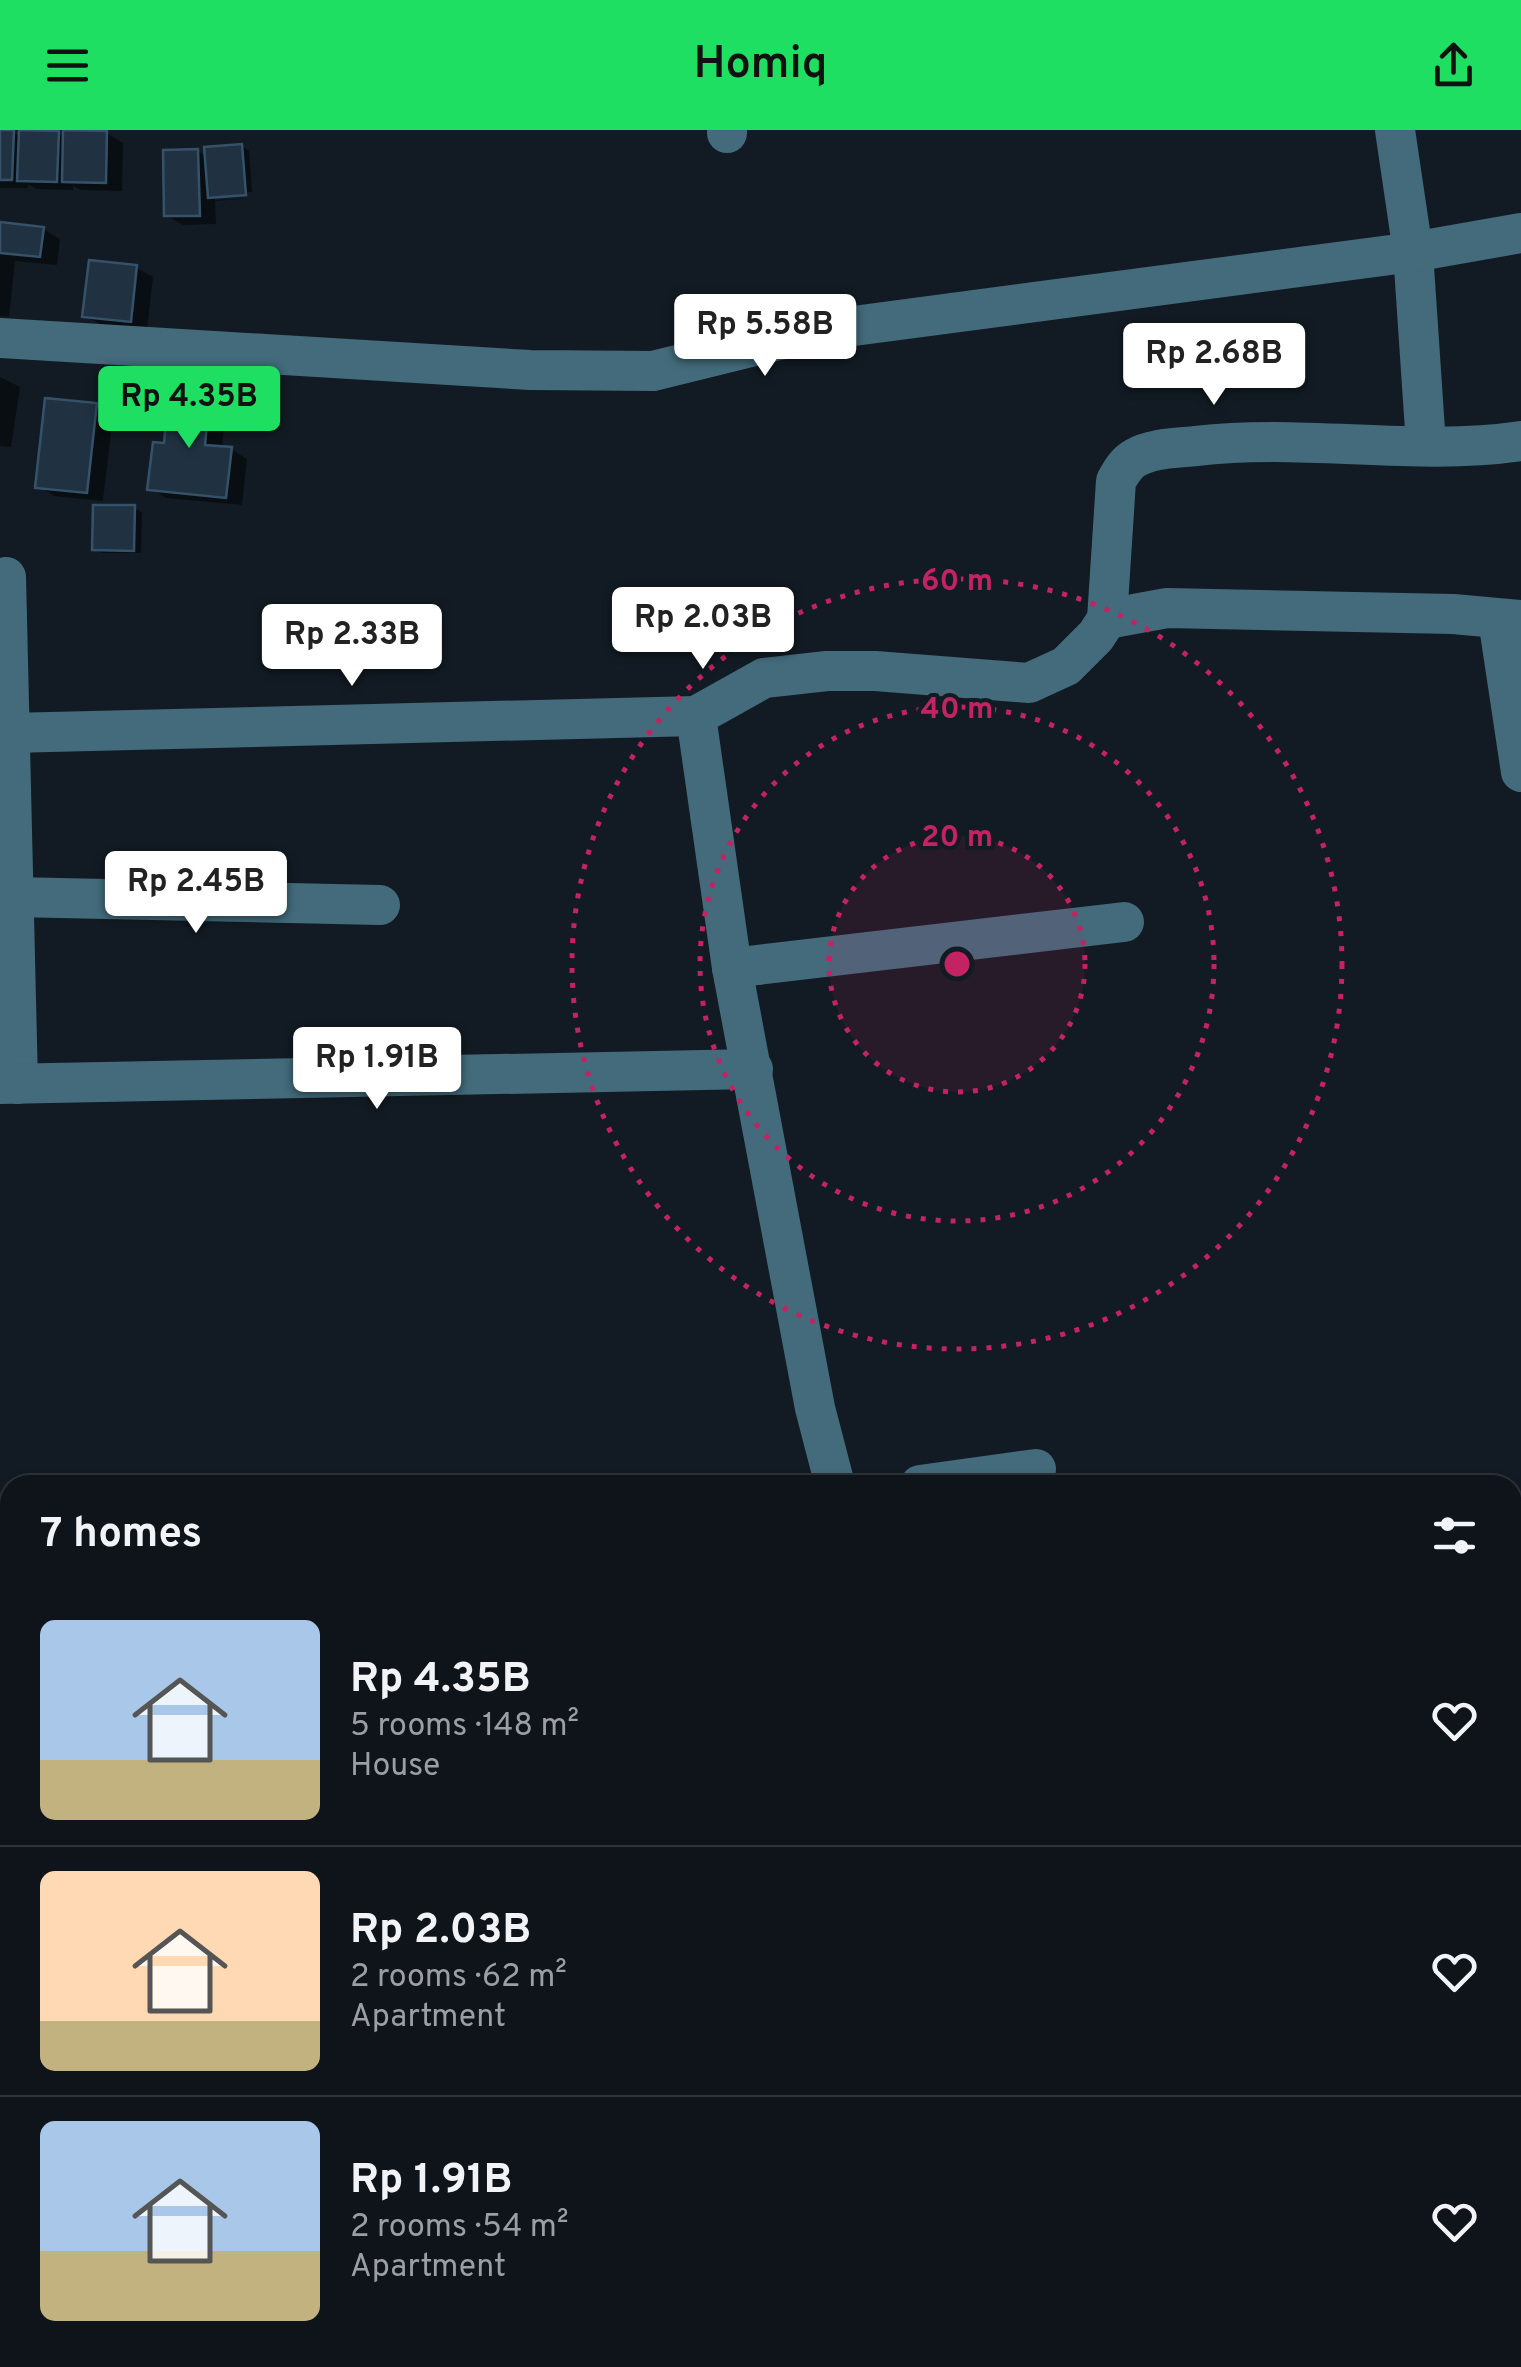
<!DOCTYPE html>
<html lang="en">
<head>
<meta charset="utf-8">
<style>
	:root { --surface:#0e141a; --page:#171d23; --text:#f1f3f6; --muted:#9b9ea2; --line:#2e3339; --accent:#1fdf62 }
	body { margin:0; font-family:Overpass,sans-serif; background:var(--page); color:var(--text); height:100vh; display:flex; flex-direction:column; font-size:38px; white-space:nowrap }
	* { box-sizing:border-box; margin:0 }
	p { font-size:32px; color:var(--muted) }
	.icon { flex:none; width:55px; height:55px; fill:none; stroke:currentColor; stroke-width:2; stroke-linecap:round; stroke-linejoin:round }
	.map { position:relative; flex:1; overflow:hidden }
	.details { position:absolute; left:0px; top:1345px; width:1522px; height:892px; display:flex; flex-direction:column; background:var(--surface); border-radius:30px 30px 0 0; box-shadow:0 2px 8px #0004,0 0 0 2px var(--line) }
	.details>* { flex:none }
	.price { position:absolute; translate:-50% -85px; padding:0 22px; border-radius:10px; background:#fff; color:#222; font-size:32px; line-height:65px; filter:drop-shadow(0 2px 5px #0008) }
	.price::after { content:''; position:absolute; left:50%; top:60px; width:30px; height:22px; margin-left:-15px; background:inherit; clip-path:polygon(0 0,100% 0,50% 100%) }
	.price.on { background:var(--accent); color:#111 }
	ul { padding:0; list-style:none }
	li { display:flex; align-items:center; gap:30px; height:250px; padding:0 40px }
	li+li { border-top:2px solid var(--line) }
	li span { display:grid; place-items:center; flex:none; width:280px; height:200px; border-radius:15px; color:#555 }
	li>.icon { margin-inline-start:auto }
	span .icon { width:120px; height:120px; fill:#fffc; stroke-width:1 }
	li b { font-size:42px }
	h2 { display:flex; justify-content:space-between; align-items:center; height:120px; padding:0 40px; font-size:42px }
	header { display:flex; justify-content:space-between; align-items:center; height:130px; padding:0 40px; background:var(--accent); color:#111; font-size:45px; font-weight:600 }
	.map>svg:first-child { display:block }
	.shadow { fill:#0007 }
	.building { fill:#203241; stroke:#35526a; stroke-width:2.5 }
	.lines { fill:none; stroke-linecap:round; stroke-linejoin:round }
	.minor { stroke:#436b7b; stroke-width:40 }
	.ring { fill:none; stroke:#c32363; stroke-width:5; stroke-dasharray:5 10 }
	.centre { fill:#c32363; stroke:#121b23; stroke-width:5 }
	.ring-label { font-size:30px; text-anchor:middle; font-weight:bold; fill:#c32363; stroke:#121b23; stroke-width:8; stroke-linejoin:round; paint-order:stroke }
</style>
</head>
<body>
<header><svg class="icon" aria-label="menu" viewBox="0 0 24 24"><path d="M4 6h16M4 12h16M4 18h16"/></svg>Homiq<svg class="icon" aria-label="share" viewBox="0 0 24 24"><path d="M12 15V3M7 8l5-5 5 5M5 13v7h14v-7"/></svg></header>
<div class="map">
<svg width="1521" height="2237" viewBox="0 0 1521 2237">
	<rect width="100%" height="100%" fill="#121b23"/>
	<!-- shadow -->
	<g class="shadow">
		<path d="M0,2L13,3L21,7L107,3L123,13L122,61L81,60L73,56V60L37,59L28,54V58H0Z"/>
		<path d="M242,16L249,21L252,62L215,65V70L253,68L215,71L216,94L183,95L166,85L198,21L207,27Z"/>
		<path d="M0,95L43,99L60,109L57,135L15,131L9,187L0,186Z"/>
		<path d="M137,138L153,147L147,200L102,195L85,186Z"/>
		<path d="M0,247L20,257L11,317L0,316Z"/>
		<path d="M210,265L226,275L222,318L231,319L247,329L242,375L166,368L150,358Z"/>
		<path d="M96,275L113,285L103,371L54,366L38,356Z"/>
		<path d="M134,378L142,382L141,423H102L95,419Z"/>
	</g>
	<!-- building -->
	<g class="building">
		<path d="M0,0H14L12,50H0Z"/>
		<path d="M19,0L59,1L57,52L17,51Z"/>
		<path d="M63,0L107,1L106,53L62,52Z"/>
		<path d="M242,14L246,65L208,68L204,17Z"/>
		<path d="M198,19L200,86H164L163,20Z"/>
		<path d="M0,92L44,97L40,127L0,123Z"/>
		<path d="M89,130L137,135L131,192L82,187Z"/>
		<path d="M169,259L210,263L205,315L232,317L226,368L147,360L153,312L164,313Z"/>
		<path d="M45,268L97,273L87,363L35,358Z"/>
		<path d="M93,375H135L134,421L92,420Z"/>
	</g>
	<g class="lines">
		<!-- minor -->
		<g class="minor">
			<path d="M727,0V3"/>
			<path d="M1395,0L1413,122L1426,315"/>
			<path d="M0,208L530,240L653,241L816,201L1413,122L1521,103"/>
			<path d="M6,447L18,954"/>
			<path d="M1107,489L1116,351C1121,342 1126,333 1135,328C1152,318 1177,318 1196,316C1305,303 1414,327 1521,311"/>
			<path d="M1498,489L1521,642"/>
			<path d="M9,603L696,586"/>
			<path d="M13,767L380,775"/>
			<path d="M732,838L1124,792"/>
			<path d="M0,954L753,939"/>
			<path d="M835,1355L815,1278L732,838L696,586L764,548L827,541H875L1029,553L1066,536L1096,506L1107,489L1167,478L1453,484L1521,490"/>
			<path d="M920,1355L1036,1339"/>
			<path d="M1512,1860L1521,1858"/>
			<path d="M1512,2130L1521,2128"/>
			<path d="M983,2228L985,2237"/>
			<path d="M1358,2228L1359,2237"/>
		</g>
	</g>
	<!-- distance rings -->
	<circle cx="957" cy="834" r="128" fill="#c32363" fill-opacity=".12"/>
	<g class="ring">
		<circle cx="957" cy="834" r="128"/>
		<circle cx="957" cy="834" r="257"/>
		<circle cx="957" cy="834" r="385"/>
	</g>
	<circle cx="957" cy="834" r="15" class="centre"/>
	<g class="ring-label">
		<text x="957" y="460">60 m</text>
		<text x="957" y="588">40 m</text>
		<text x="957" y="716">20 m</text>
	</g>
</svg>
<b class="price" style="left:765px;top:249px">Rp 5.58B</b>
<b class="price" style="left:1214px;top:278px">Rp 2.68B</b>
<b class="price on" style="left:189px;top:321px">Rp 4.35B</b>
<b class="price" style="left:703px;top:542px">Rp 2.03B</b>
<b class="price" style="left:352px;top:559px">Rp 2.33B</b>
<b class="price" style="left:196px;top:806px">Rp 2.45B</b>
<b class="price" style="left:377px;top:982px">Rp 1.91B</b>
<section class="details">
<h2>7 homes<svg class="icon" aria-label="filters" viewBox="0 0 24 24"><path d="M4 7h16M4 17h16"/><circle cx="9" cy="7" r="2"/><circle cx="15" cy="17" r="2"/></svg></h2>
<ul>
<li><span style="background:linear-gradient(#a9c7e8 70%,#c2b280 0)"><svg class="icon" aria-label="home" viewBox="0 0 24 24"><path d="M3 11l9-7 9 7M6 9v11h12V9"/></svg></span><div><b>Rp 4.35B</b><p>5 rooms · 148 m²</p><p>House</p></div><svg class="icon" aria-label="heart" viewBox="0 0 24 24"><path d="M12 20l-8-8c-3-5 5-10 8-4 3-6 11-1 8 4z"/></svg></li>
<li><span style="background:linear-gradient(#ffd9b3 75%,#c2b280 0)"><svg class="icon" aria-label="home" viewBox="0 0 24 24"><path d="M3 11l9-7 9 7M6 9v11h12V9"/></svg></span><div><b>Rp 2.03B</b><p>2 rooms · 62 m²</p><p>Apartment</p></div><svg class="icon" aria-label="heart" viewBox="0 0 24 24"><path d="M12 20l-8-8c-3-5 5-10 8-4 3-6 11-1 8 4z"/></svg></li>
<li><span style="background:linear-gradient(#a9c7e8 65%,#c2b280 0)"><svg class="icon" aria-label="home" viewBox="0 0 24 24"><path d="M3 11l9-7 9 7M6 9v11h12V9"/></svg></span><div><b>Rp 1.91B</b><p>2 rooms · 54 m²</p><p>Apartment</p></div><svg class="icon" aria-label="heart" viewBox="0 0 24 24"><path d="M12 20l-8-8c-3-5 5-10 8-4 3-6 11-1 8 4z"/></svg></li>
</ul>
</section>
</div>
</body>
</html>
